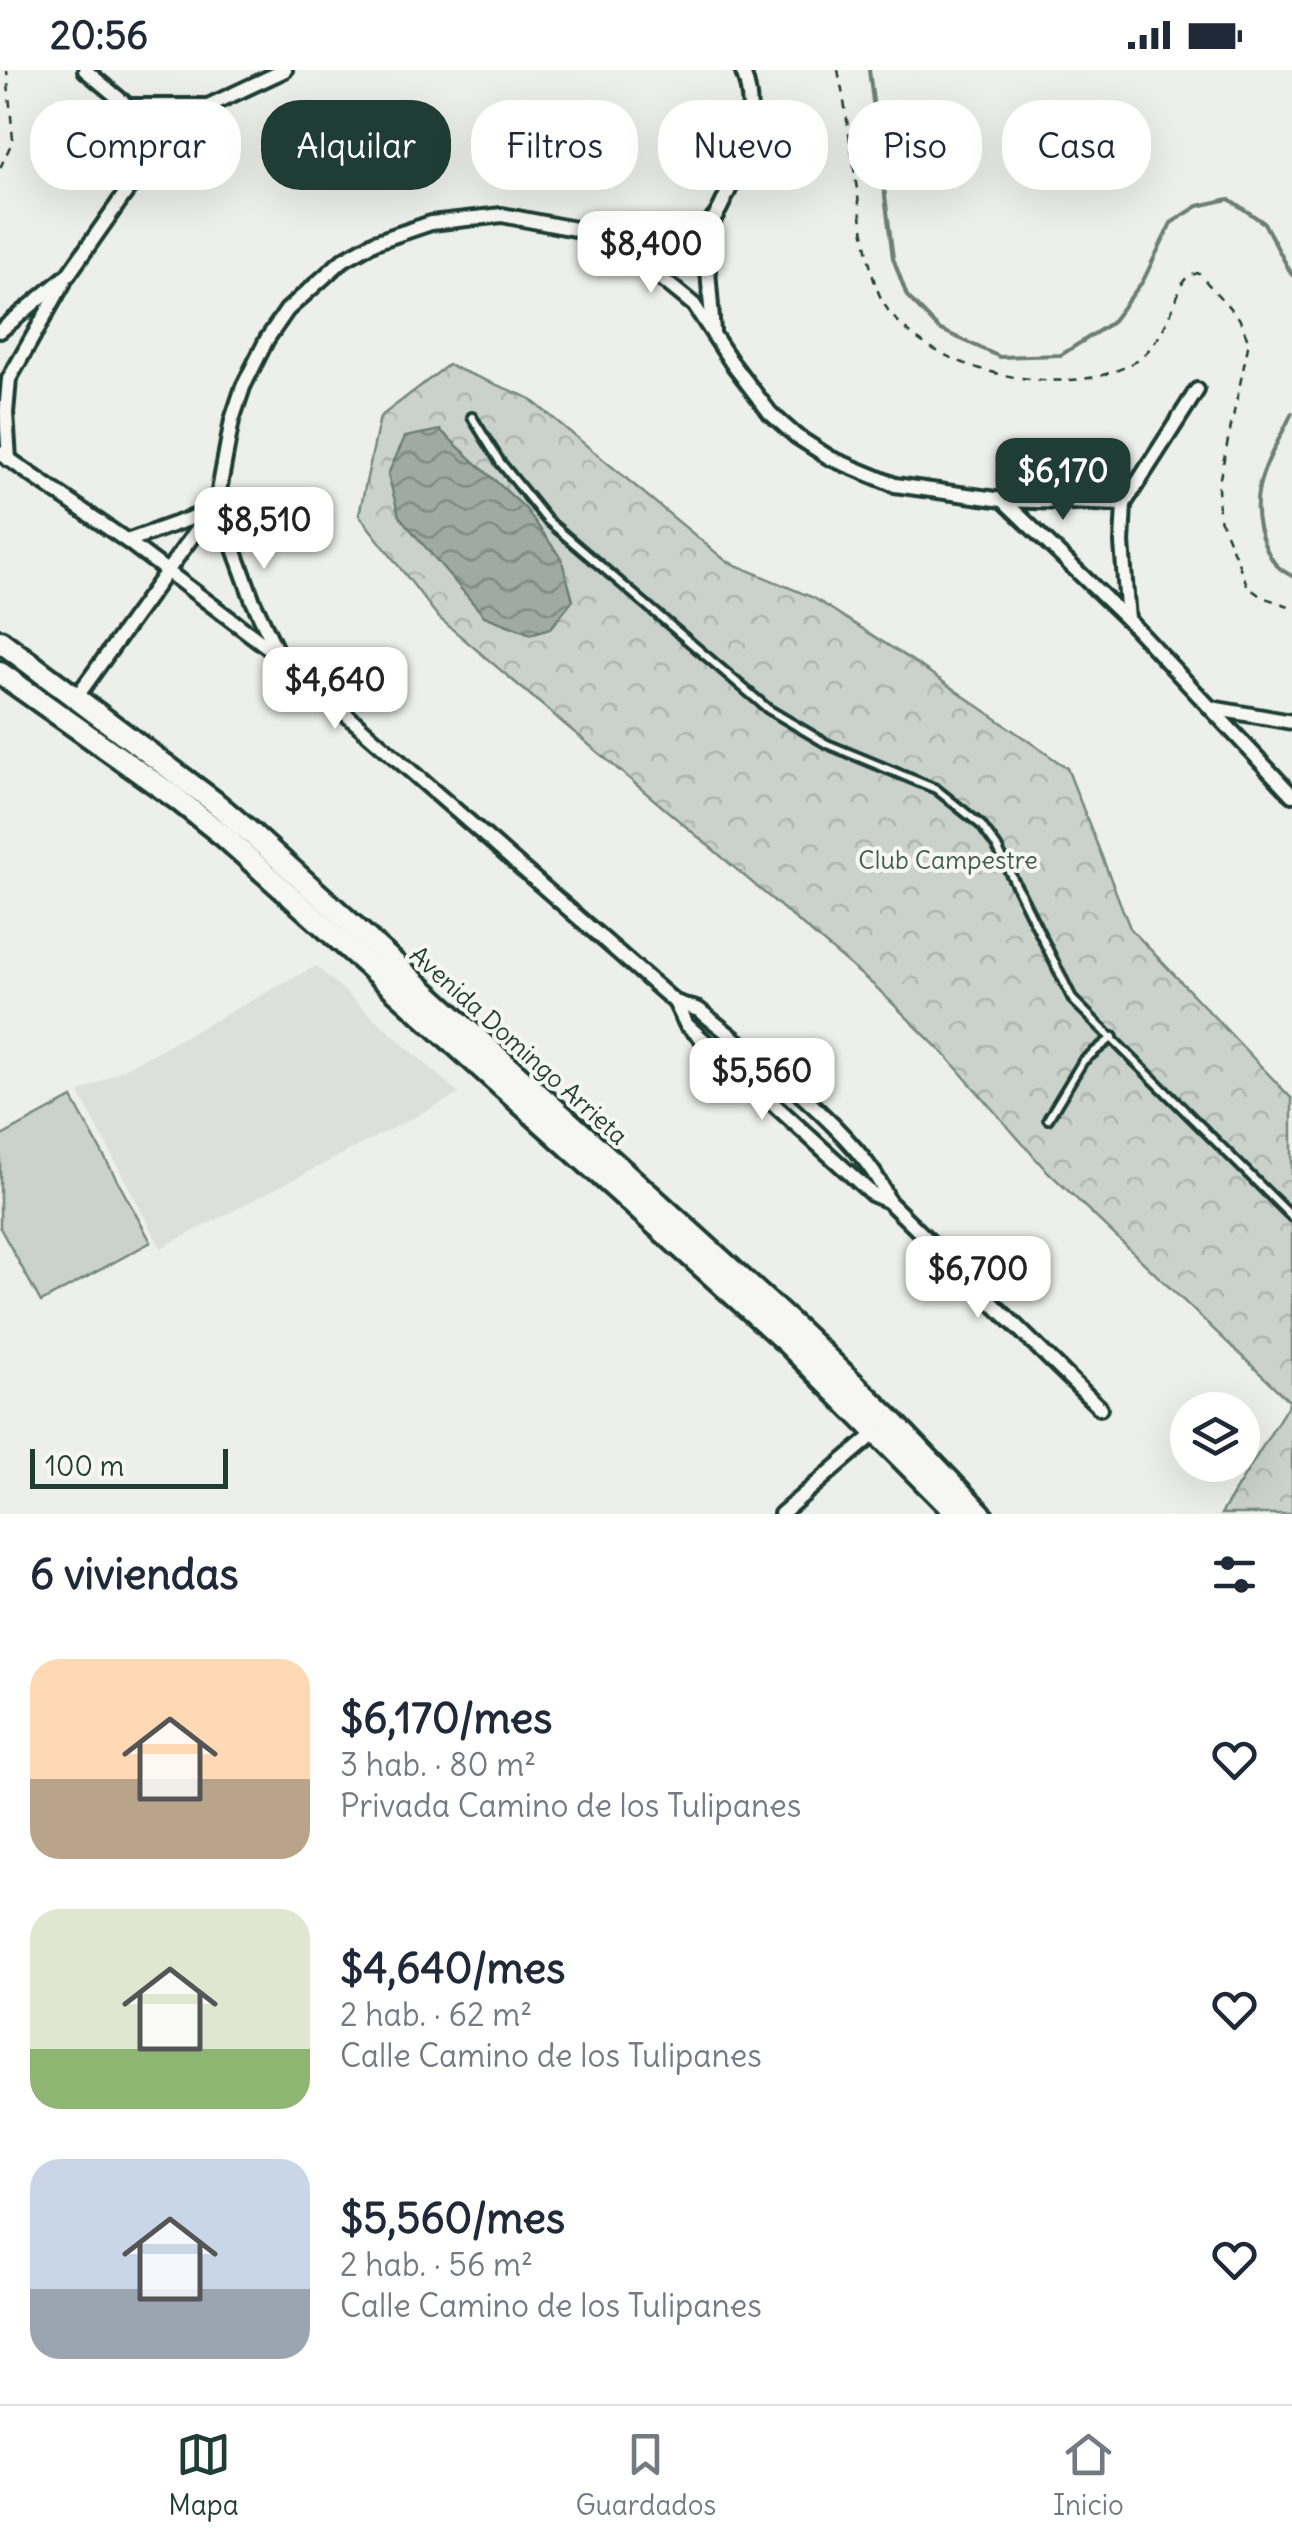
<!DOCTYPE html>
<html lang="es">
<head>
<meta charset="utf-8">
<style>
	:root { --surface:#fff; --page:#f6f6f7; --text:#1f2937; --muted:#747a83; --line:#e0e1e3; --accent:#1f3d34 }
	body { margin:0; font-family:Delius,sans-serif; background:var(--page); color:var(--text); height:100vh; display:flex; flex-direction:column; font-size:38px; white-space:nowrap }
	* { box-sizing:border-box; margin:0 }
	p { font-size:32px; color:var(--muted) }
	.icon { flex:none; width:55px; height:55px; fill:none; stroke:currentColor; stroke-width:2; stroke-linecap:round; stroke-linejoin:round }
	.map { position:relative; height:1444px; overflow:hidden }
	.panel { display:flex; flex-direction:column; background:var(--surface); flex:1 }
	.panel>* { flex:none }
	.banner { position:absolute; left:30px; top:30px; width:1232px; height:90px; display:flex; gap:20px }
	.controls { position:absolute; left:1170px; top:1322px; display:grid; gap:20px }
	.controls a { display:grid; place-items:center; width:90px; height:90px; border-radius:50%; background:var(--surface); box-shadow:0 10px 40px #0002; font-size:50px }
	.scale { position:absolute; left:30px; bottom:25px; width:198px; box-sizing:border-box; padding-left:10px; border:5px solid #1f3d34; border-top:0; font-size:28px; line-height:35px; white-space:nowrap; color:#1f3d34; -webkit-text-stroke:8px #f6f6f2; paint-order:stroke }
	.price { position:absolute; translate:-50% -85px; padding:0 22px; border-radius:20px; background:#fff; color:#222; font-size:32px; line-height:65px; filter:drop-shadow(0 2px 5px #0008) }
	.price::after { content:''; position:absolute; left:50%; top:60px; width:30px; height:22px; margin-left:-15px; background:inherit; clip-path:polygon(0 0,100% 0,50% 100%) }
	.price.selected { background:var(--accent); color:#fff }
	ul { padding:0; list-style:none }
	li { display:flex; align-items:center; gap:30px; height:250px; padding:0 30px }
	li span { display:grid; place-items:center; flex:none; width:280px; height:200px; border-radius:30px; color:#555 }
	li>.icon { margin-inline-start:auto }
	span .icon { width:120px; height:120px; fill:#fffc; stroke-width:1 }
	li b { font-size:42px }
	h2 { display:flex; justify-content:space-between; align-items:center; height:120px; padding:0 30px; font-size:42px }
	.tag { padding:0 35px; border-radius:40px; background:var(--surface); box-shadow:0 10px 40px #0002; font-size:35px; line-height:90px }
	.tag.selected { background:var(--accent); color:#fff }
	.status { display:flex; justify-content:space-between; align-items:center; height:70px; padding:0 50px; background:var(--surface); direction:ltr }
	.status svg { height:28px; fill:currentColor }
	.tabs { display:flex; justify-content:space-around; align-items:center; height:140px; border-top:2px solid var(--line); background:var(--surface); font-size:28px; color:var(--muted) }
	.tabs a { display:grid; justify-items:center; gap:5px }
	.tabs .selected { color:var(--accent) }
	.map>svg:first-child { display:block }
	.built { fill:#dce0db }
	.forest { fill:url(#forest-crowns); stroke:#758880; stroke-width:2.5 }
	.pitch { fill:#cbd2cc; stroke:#758880; stroke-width:2.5 }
	.water { fill:url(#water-waves); stroke:#6c7e77; stroke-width:2.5 }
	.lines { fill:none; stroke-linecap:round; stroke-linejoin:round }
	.stream { stroke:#6c7e77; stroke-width:4 }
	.lane-casing { stroke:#1f3d34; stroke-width:14 }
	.street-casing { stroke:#1f3d34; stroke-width:20 }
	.primary-casing { stroke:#1f3d34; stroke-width:28 }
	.path { stroke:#1f3d34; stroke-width:2.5; stroke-dasharray:8 8; stroke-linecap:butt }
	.lane { stroke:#f6f6f2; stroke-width:6 }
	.street { stroke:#f6f6f2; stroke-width:12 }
	.primary { stroke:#f6f6f2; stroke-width:20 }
	.labels { text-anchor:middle; stroke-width:8; stroke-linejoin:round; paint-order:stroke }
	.park-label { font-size:25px; fill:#415b52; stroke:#f6f6f2 }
	.street-label { font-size:25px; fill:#1f3d34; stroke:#f6f6f2 }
</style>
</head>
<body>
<div class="status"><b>20:56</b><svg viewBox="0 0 49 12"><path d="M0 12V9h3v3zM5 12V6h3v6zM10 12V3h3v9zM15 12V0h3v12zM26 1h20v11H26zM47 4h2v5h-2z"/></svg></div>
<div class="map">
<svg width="1292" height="1444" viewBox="0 0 1292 1444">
	<defs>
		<pattern id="forest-crowns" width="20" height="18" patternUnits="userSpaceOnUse" patternTransform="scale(2.5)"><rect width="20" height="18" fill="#cbd2cc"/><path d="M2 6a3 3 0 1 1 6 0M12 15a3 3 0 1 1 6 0" fill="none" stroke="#aeb5b0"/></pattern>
		<pattern id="water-waves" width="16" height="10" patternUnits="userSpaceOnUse" patternTransform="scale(2.5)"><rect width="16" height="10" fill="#9faaa4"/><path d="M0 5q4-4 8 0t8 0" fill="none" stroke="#818c86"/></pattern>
	</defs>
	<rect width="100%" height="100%" fill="#edefea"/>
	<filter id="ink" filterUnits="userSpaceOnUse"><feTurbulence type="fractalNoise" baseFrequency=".01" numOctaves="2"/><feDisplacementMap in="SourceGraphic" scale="20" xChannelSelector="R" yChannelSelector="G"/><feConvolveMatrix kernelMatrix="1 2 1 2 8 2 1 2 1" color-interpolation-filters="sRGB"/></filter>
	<g filter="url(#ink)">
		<!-- built -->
		<path class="built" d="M316,896L459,1024L161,1178L79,1023Z"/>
		<!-- forest -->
		<path class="forest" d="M448,295L529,328L726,491L814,528L919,595L1067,698L1130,858L1292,1029V1444H1221L1290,1332L1044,1098L946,986L877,918L439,548L359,445L380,347Z"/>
		<!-- pitch -->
		<path class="pitch" d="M72,1028L151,1172L41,1232L0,1158V1067Z"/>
		<!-- water -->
		<path class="water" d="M440,360L525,438L561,488L573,530L551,558L531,564L484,546L399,446L388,404L405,367Z"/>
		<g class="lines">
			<!-- stream -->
			<g class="stream">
				<path d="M869,0L893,188L907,226L939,259L1000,287L1061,285L1111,253L1143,211L1171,153L1198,136L1229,129L1264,153L1292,205"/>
				<path d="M1292,343C1269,391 1242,424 1266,478C1273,493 1277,498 1292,506"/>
			</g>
			<defs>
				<g id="lane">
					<path d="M472,347L500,392L547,450L768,639L827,674L936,719L981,755L997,777L1073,930L1292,1147"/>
					<path d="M1048,1049L1083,991L1113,967"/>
				</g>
				<g id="street">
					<path d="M85,0L128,36H208"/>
					<path d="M128,36L145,95"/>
					<path d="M608,166C642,170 686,175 713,149C718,144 722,134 725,128C744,90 760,42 742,0"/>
					<path d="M0,261L68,205L145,95L186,53L208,36L285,0"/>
					<path d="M713,261L707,188L714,148"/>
					<path d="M0,383L127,471L278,585L675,932L686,954L872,1124L888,1131L1100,1338"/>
					<path d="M9,390L6,343L9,309L64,212"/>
					<path d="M1003,430L1124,434"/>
					<path d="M127,471L197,446L217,432L253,531L277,582"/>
					<path d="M1128,550L1122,473L1124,434L1197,320"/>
					<path d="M75,629L217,432L232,350L243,317L267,269L287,240L343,190L375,172L431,153L502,145L606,165L634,186L694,235L732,293L770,343L796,366L830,388L895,415L1003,430L1128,550L1292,725"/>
					<path d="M1211,638L1292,652"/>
					<path d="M675,932L699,940C748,980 871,1073 888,1131"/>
					<path d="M781,1444L878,1361"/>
				</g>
				<g id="primary">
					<path d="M0,571L213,731L252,764L798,1260L891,1350L981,1444"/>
					<path d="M0,603L176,728L225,767L786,1272L957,1444"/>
				</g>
			</defs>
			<!-- lane casing -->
			<use href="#lane" class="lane-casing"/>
			<!-- street casing -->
			<use href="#street" class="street-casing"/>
			<!-- primary casing -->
			<use href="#primary" class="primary-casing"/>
			<!-- path -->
			<g class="path">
				<path d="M838,0C849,52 854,106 863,158C868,183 871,210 883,232C922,302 1071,335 1137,290C1163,272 1172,239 1183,212L1188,206L1198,203L1239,248L1249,272L1218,417L1219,446L1248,517L1262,527L1292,537"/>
				<path d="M0,98L13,70L7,0"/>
			</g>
			<!-- lane -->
			<use href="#lane" class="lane"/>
			<!-- street -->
			<use href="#street" class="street"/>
			<!-- primary -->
			<use href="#primary" class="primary"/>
		</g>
	</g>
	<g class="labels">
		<!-- park labels -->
		<g class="park-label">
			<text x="948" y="799">Club Campestre</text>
		</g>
		<!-- street labels -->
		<g class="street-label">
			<text transform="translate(519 975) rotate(42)" y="9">Avenida Domingo Arrieta</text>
		</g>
	</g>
</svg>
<div class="controls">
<a><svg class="icon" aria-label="layers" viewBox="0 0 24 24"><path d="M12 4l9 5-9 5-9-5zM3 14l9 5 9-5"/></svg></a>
</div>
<div class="scale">100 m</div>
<b class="price" style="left:651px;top:226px">$8,400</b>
<b class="price selected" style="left:1063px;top:453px">$6,170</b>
<b class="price" style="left:264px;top:502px">$8,510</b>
<b class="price" style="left:335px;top:662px">$4,640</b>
<b class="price" style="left:762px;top:1053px">$5,560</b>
<b class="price" style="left:978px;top:1251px">$6,700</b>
<div class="banner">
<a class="tag">Comprar</a>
<a class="tag selected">Alquilar</a>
<a class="tag">Filtros</a>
<a class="tag">Nuevo</a>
<a class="tag">Piso</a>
<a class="tag">Casa</a>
</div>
</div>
<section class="panel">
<h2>6 viviendas<svg class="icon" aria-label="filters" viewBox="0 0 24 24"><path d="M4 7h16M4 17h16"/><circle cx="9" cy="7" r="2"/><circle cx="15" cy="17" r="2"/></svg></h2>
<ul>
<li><span style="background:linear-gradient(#ffd9b3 60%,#b9a48a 0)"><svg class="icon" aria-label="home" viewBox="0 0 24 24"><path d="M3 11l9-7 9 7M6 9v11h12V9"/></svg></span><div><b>$6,170/mes</b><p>3 hab. · 80 m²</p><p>Privada Camino de los Tulipanes</p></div><svg class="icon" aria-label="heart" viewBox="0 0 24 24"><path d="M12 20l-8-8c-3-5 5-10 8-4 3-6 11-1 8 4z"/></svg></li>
<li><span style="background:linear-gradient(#dfe7d0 70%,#8fb573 0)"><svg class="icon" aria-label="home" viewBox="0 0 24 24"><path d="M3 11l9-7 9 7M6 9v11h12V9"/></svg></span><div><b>$4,640/mes</b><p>2 hab. · 62 m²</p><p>Calle Camino de los Tulipanes</p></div><svg class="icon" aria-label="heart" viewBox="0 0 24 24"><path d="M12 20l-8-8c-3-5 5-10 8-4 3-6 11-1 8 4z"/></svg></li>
<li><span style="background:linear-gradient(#c9d6e8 65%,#9aa5b1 0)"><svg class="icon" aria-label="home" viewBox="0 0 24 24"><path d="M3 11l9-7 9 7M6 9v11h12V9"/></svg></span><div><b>$5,560/mes</b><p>2 hab. · 56 m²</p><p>Calle Camino de los Tulipanes</p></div><svg class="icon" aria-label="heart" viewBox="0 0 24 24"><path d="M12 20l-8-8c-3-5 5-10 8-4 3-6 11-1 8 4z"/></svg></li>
</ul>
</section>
<nav class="tabs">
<a class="selected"><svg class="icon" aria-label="map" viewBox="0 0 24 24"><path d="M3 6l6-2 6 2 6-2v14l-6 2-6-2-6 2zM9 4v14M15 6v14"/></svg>Mapa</a>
<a><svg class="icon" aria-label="saved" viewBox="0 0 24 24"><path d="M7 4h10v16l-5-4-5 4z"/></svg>Guardados</a>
<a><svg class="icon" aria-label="home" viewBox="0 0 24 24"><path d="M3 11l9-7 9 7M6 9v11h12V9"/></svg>Inicio</a>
</nav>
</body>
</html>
